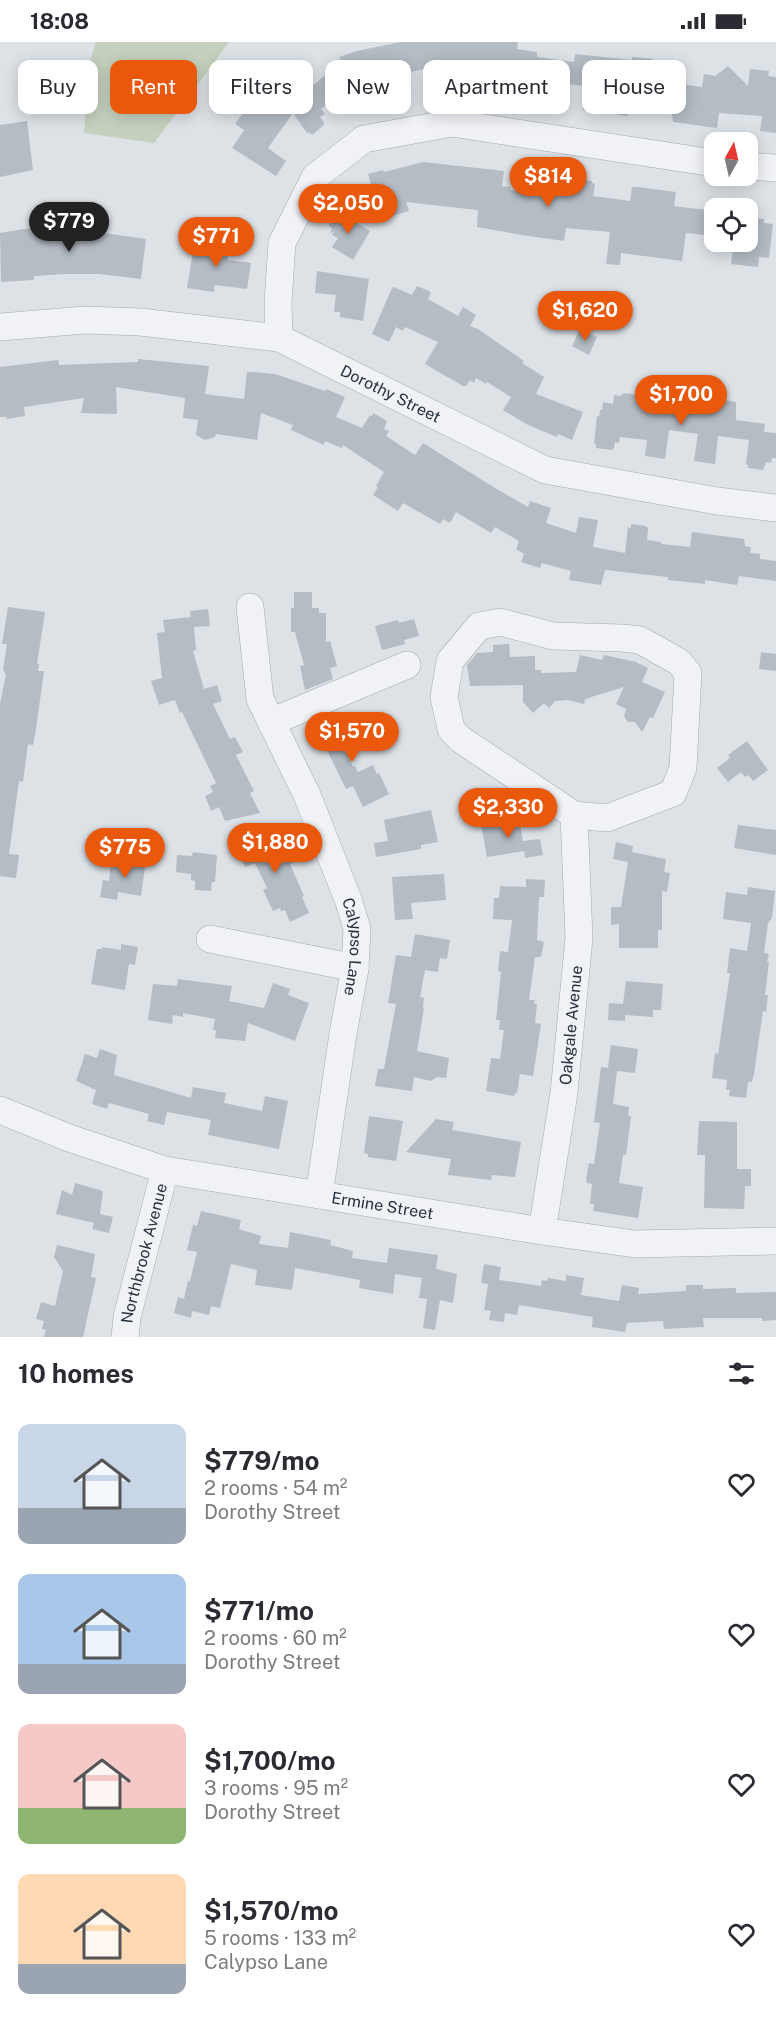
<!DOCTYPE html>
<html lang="en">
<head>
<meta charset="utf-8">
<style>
	:root { --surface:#fff; --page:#f7f7f7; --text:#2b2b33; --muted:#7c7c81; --accent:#ea580c }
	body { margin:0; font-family:"Public Sans",sans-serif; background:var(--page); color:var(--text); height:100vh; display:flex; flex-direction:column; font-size:22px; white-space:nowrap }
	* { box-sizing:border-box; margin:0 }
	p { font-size:20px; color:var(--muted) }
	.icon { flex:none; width:33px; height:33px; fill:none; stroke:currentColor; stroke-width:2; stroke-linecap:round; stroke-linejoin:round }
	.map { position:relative; height:1295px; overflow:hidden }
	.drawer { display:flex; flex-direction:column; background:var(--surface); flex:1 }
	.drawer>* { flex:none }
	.top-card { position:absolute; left:18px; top:18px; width:741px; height:54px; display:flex; gap:12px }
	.needle { width:39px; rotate:8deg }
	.buttons { position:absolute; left:704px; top:90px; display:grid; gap:12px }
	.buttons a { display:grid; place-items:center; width:54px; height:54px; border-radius:12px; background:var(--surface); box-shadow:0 3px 15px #0003; font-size:30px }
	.price { position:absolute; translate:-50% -51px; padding:0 14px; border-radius:21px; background:var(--accent); color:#fff; font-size:20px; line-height:39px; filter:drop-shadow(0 2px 3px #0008) }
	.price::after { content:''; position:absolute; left:50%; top:36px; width:18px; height:14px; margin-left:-9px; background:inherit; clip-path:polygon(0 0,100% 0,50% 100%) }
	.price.current { background:#222; color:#fff }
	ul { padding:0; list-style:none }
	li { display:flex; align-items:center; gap:18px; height:150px; padding:0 18px }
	li span { display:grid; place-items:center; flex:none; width:168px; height:120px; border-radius:12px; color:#555 }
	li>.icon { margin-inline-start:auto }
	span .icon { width:72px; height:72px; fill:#fffc; stroke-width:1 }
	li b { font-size:26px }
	h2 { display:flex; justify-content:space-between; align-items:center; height:72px; padding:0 18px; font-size:26px }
	.chip { padding:0 21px; border-radius:12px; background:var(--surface); box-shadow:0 3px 15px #0003; font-size:21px; line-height:54px }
	.chip.current { background:var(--accent); color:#fff }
	.status { display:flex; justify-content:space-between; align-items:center; height:42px; padding:0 30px; background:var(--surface); direction:ltr }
	.status svg { height:16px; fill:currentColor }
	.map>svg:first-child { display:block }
	.green { fill:#c5d1be }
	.building { fill:#b4bcc4 }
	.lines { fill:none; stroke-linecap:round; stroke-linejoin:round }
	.minor-casing { stroke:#a2a9b1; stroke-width:28 }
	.minor { stroke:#f0f2f6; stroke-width:27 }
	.labels { text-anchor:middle; stroke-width:6; stroke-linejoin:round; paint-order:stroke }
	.street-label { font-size:16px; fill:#26313e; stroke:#ecf1f5 }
</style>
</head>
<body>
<div class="status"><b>18:08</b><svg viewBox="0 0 49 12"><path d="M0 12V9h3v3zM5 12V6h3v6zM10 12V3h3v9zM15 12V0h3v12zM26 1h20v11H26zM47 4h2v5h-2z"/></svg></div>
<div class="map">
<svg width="776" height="1295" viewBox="0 0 776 1295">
	<rect width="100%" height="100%" fill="#dde2e7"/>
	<!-- green -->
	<path class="green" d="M96,0H229L154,101L84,91L89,22Z"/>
	<!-- building -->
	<g class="building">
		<path d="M401,0H518L517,7L537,10V15L574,20L575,12L632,18V15L653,17L651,38L702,45L704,32L715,34L728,24L748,44L750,27L769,29L768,34L776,35V91L760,89L762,74L719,71L717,86L673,80L672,71H667L668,65L630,59L628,74L583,68L586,44L559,41L556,61H554V64L538,63L537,54H532L533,48L497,43L495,59L451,52L445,51L449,21L411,30V34L403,36L407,50L387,55L358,65L350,45L321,67L325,72L320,75L324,80V83L312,93L309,90L307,91L293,71L268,106L286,119L276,134L232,106L244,88L235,82L253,57L265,65L266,64L269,65L292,47L298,55L327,32L325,26L341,20L339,15L357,9Z"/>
		<path d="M27,79L33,128L0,135V83Z"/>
		<path d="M423,120L504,129L502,144L510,145V148L538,152L539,148L546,149L548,133L592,139V141L595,142L593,154L630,159L632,145H638L676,150L674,164L714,169V194L686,191L682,219L621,211L620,223L606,222L610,190L566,186L564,199L522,193L477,185L478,169L477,168L406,160L409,169L381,177L368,132L383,128L384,130Z"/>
		<path d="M337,170L370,189L353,218L332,205L338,196L332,193L334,190L330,191L332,187L329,183Z"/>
		<path d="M747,176L764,177V181L773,182L769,216L759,215L758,225L731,222L734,200H747Z"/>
		<path d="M81,181V183H97V190L146,197L141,237L99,232H64L34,234V238L1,240L0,191L23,187L62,185V182Z"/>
		<path d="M207,194L210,198L226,203L225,210L228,211V218L251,221L247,247L215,243L214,250L187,246L195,198L201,199Z"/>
		<path d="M317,229L369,237L363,279L340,275V270H334L336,253L315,251Z"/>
		<path d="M417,244L431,250L428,257L458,274L463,265L476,273L470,284L478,287L524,319L522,321L544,335L536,352L583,370L572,398L558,392L557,395L528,383L503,368L511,355L487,340L486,342L476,336L474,341L470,338L466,344H463L425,322L438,300L405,285L403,289L396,285L389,300L372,292L392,246L394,245L412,253Z"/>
		<path d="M580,287L597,295L589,313L572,304Z"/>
		<path d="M138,317L209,324L205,352L244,357L247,330H253L275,332L325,349L326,347L345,355L336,375L362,386L370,373L372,374L373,371L387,379L384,387L389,389L386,394L415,413L423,401L490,443L528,465L530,459L551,466L546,481L576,491L579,475L598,478L593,505L625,511L628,485L631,486V482L646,484L648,486L647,498L661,500V502L690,505L692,490L744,497L745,504L751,505L750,511L760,512V517L776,519V539L739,534L737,543L705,538V542L668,538V535L605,528L601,543L569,538L571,529L542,521L540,526L521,520L524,512L516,507L519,499L495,485L491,491L456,470L450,481L443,477L440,482L403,461L398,469L373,453L378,445L376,444L384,430L343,403L342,406L325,399L324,403L291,388L293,383L261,371L257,398L216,392L215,395L205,398L196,393L198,378L183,376L185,356L116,345L117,372L81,371L84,356L24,365L25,374L7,377L6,375H0V325L58,318L59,323L138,320Z"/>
		<path d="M651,349L680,353L679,356L710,361L711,356L736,360V378L765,382L764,390L776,391V416H772L771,421L766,420L763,428L748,426V423L746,422L749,398L718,394L715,422L694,419L698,392L669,388L665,417L645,414L647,398L620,395L619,401L615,400L614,406L612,408L596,406V402H594L597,374L599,375L600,368H602L603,360L613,362L614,353L621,354L622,352L625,351L650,355Z"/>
		<path d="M294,550H312V566H319V571H326V600L330,599L337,624L330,626L333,637L305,648L300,624L304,623L295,590H291V566H294Z"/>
		<path d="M8,565L45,570L37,622H39L38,629H44L36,687L33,703L28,702L23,740L19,739L9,812L19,813L16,836L0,834V662L6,632L3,628L7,602H2Z"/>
		<path d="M208,567L210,584L194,585L196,608L193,609L204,647L217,643L222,659L213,662L230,697L235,695L243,710L236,713L254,749L250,751L260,771L225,779L219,765L211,769L205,754L213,750L210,744L216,741L182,670L180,671L175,658L159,663L151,639L162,636L157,591L165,590L163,578L191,575L190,569Z"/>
		<path d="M414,577L419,594L404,598L405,602L382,608L375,584L398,578L399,581Z"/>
		<path d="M509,602L510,615L535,614V628H541V631L576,630L580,613L602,618L604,613L636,620L648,626L642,640L665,650L653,676L650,675L642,690L635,680H628L624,674L626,667L616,662L624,645L585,657L584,662L568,658L555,659L549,666L544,661L533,671L523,660V643L470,644L467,623L477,611L493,610V603Z"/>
		<path d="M761,610L776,612V629L759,627Z"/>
		<path d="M346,670L357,692L342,699L353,725L355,724L358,730L373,723L377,732L379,731L389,752L363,765L353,744L346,747L326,706L331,703L322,682Z"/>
		<path d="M747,699L768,728L753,739L748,733L745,735L741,730L728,740L717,726L730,716L728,713Z"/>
		<path d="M431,768L438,800L421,803V807L376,815L374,801L388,799L384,778Z"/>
		<path d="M519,776L523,799L540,797L543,813L525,816L524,809L487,815L481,782Z"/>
		<path d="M738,783L776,788V813L734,806Z"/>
		<path d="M269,788L281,808L286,806L293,821L290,822L304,854L302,855L309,871L290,880L285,868L281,869L280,866L273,869L263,848L267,846L255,821L245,825L235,804Z"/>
		<path d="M616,800L633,804L632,810L666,817L664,830L670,831L667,850L662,849V888H658V906H619V882L611,883V865H621L628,820L613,817Z"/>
		<path d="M193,810L217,813L215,840H212L211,849L195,848V839L191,838V832L176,830L177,813L192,814Z"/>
		<path d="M123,815L146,818L141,854L118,850L117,858L100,855L103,838L109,839L111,822L122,824Z"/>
		<path d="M444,832L446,858L411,861L413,877L395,878L392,835Z"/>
		<path d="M526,837L545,838L544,855H539L537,898L544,900L541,915H535L529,958H535L534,962H537L535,981L541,982L533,1034L520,1032L517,1051H515L514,1054L486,1049L491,1016L500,1017L504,988H499L500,978H496L501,930L498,929L500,909L508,910L512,878L493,877L494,856H499L500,844L526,845Z"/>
		<path d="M748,845L775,849L772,876L768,881L764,911L769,912L767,920H769L765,953H768L766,970L763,969L754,1032L752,1040H748L746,1056L729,1054L730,1048H726L727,1038L712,1036L715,1011L718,1012L730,931H727L730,906L747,909L751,881L723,877L726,850L747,853Z"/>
		<path d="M415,892L450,898L447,917L440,916L438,930L425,928L420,955L424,956L423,965L424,966L417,1009L449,1016L446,1036L437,1035L431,1039L414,1035L412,1049L375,1044L378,1027H384L396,962L388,961L396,913L411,915Z"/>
		<path d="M121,902L138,905L135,923L129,922L125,948L91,942L97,907H102V905L121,908Z"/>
		<path d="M178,937L232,944L229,959L264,966L273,941L290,947L288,953L309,961L295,999L248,981L245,999L215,996L216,988H213L215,977L183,971V975L173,973L172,982L148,978L153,942L177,944Z"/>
		<path d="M626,939L663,942L661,968H653V975L625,973V979L608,978L609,961L623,962Z"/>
		<path d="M611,1003L638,1007L635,1031L617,1029L613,1062L629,1065L628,1074H631L626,1113H623L619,1141L643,1145L638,1176L593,1169L594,1162H590L592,1142L587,1141L586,1137L589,1121L594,1122L600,1081L594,1080L601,1025L608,1026Z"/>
		<path d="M100,1007L117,1013L114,1033L191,1056L193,1045L226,1051L224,1061L262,1069L265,1054L288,1059L279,1107L208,1093L211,1078L167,1070L164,1083L147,1079L149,1072L109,1061L107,1067L92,1062L96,1048L76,1039L85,1012L97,1016Z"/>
		<path d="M369,1074L403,1079L396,1119L368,1115V1112L364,1111Z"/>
		<path d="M436,1077L454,1080L452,1088L521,1100L515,1135L492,1133L491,1138L448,1133L451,1117L406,1110Z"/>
		<path d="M699,1079L737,1080V1127H751V1144H745L744,1167L704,1166L705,1113H697Z"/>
		<path d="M75,1141L103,1149L100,1172L113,1175L109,1191L92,1187L94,1181L56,1172L62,1148L72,1153Z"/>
		<path d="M201,1169L241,1178L239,1187L261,1194L259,1202L288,1206L290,1190L331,1198L330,1203L353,1209L352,1216L387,1221L389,1206L438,1213L436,1227L457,1232L453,1261L440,1258L435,1288L423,1286L427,1257L419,1256L422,1236L395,1232L393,1252L359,1246L360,1238L295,1226L292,1248L255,1243L257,1228L231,1222L220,1266L211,1264L209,1273L192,1269L191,1276L174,1271L178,1255L184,1257L188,1239H190L197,1210L187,1208L193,1183L197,1184Z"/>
		<path d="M57,1203L95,1212L91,1235L96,1236L83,1295H44L46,1288L42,1287L44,1279L36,1277L41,1260L55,1264L63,1229L54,1215Z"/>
		<path d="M484,1222L501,1225L499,1238L541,1244L542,1238L547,1239L548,1236L566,1239V1233L584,1236L581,1253L619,1259L622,1243L639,1246L638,1252L686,1249V1243H703V1247L736,1246V1251L776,1250V1278L762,1279V1276H703L704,1285L664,1287L663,1279L627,1281L625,1290L592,1285L593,1275L519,1263L517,1273L505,1271L504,1280L489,1278L491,1269L484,1268L488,1242L481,1241Z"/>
	</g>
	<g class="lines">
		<defs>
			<g id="minor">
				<path d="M747,124L776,126"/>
				<path id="s1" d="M0,285L85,278L140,280L279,296L545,428L717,459L776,466"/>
				<path d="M279,296L278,261L282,201L315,135L364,97L452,81L714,121"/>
				<path id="s2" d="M250,565L260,657L307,753L349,860L357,887L355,926L343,992L319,1153"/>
				<path d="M500,580L553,594L622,596L640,598L679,620L688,631L683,726L673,751L607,776L574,773L460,697L451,687L444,655L450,619L479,584Z"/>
				<path d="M271,680L407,623"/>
				<path d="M210,897L355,926"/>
				<path id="s3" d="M0,1068L69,1096L165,1128L542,1189L635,1202L776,1199"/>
				<path id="s4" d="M542,1189L564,1051L579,896L574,773"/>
				<path id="s5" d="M125,1295L127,1275L165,1128"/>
			</g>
		</defs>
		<!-- minor casing -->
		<use href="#minor" class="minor-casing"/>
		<!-- minor -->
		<use href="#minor" class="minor"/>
	</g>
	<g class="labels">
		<!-- street labels -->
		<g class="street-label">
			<text dy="6" stroke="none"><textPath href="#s1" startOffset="405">Dorothy Street</textPath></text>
			<text dy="6" stroke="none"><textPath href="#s2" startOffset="360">Calypso Lane</textPath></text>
			<text dy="6" stroke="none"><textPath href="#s4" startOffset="208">Oakgale Avenue</textPath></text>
			<text dy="6" stroke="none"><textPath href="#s3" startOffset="396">Ermine Street</textPath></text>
			<text dy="6" stroke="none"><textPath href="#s5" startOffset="86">Northbrook Avenue</textPath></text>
		</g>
	</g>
</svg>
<div class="buttons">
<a><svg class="needle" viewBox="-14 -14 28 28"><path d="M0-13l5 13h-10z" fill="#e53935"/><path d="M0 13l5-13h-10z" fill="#7c7c81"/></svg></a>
<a><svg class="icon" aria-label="locate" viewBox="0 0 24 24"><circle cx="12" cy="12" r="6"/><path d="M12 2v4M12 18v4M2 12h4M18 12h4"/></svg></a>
</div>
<b class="price" style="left:548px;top:166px">$814</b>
<b class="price" style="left:348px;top:193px">$2,050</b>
<b class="price current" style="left:69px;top:211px">$779</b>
<b class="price" style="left:216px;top:226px">$771</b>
<b class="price" style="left:585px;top:300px">$1,620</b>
<b class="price" style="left:681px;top:384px">$1,700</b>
<b class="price" style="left:352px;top:721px">$1,570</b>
<b class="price" style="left:508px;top:797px">$2,330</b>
<b class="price" style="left:275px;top:832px">$1,880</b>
<b class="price" style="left:125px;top:837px">$775</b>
<div class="top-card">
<a class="chip">Buy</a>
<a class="chip current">Rent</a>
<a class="chip">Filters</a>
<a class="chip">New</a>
<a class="chip">Apartment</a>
<a class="chip">House</a>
</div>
</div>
<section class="drawer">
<h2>10 homes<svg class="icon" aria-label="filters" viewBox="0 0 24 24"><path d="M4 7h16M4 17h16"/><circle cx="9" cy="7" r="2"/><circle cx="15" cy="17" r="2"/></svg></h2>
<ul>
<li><span style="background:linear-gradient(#c9d6e8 70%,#9aa5b1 0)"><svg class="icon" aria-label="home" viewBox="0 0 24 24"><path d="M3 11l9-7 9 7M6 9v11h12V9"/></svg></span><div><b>$779/mo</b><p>2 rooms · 54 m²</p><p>Dorothy Street</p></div><svg class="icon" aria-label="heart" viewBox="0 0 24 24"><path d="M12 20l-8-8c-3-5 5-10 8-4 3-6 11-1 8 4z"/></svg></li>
<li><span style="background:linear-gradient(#a9c7e8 75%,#9aa5b1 0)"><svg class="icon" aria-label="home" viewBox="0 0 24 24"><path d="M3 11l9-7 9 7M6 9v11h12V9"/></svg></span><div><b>$771/mo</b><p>2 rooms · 60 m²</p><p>Dorothy Street</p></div><svg class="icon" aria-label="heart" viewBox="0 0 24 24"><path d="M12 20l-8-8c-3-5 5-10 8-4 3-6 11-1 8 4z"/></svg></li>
<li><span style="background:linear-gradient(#f6c9c9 70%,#8fb573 0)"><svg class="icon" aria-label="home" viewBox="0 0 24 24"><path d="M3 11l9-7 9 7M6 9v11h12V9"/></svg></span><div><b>$1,700/mo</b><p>3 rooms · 95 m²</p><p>Dorothy Street</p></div><svg class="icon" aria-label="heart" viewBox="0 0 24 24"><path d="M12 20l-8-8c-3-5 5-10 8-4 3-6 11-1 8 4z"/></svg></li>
<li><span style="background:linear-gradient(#ffd9b3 75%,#9aa5b1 0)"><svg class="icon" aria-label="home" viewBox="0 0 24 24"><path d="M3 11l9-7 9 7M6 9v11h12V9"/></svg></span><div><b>$1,570/mo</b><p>5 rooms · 133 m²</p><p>Calypso Lane</p></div><svg class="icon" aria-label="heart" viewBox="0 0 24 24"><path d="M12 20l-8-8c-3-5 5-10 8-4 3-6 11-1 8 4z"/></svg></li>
</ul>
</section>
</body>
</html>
